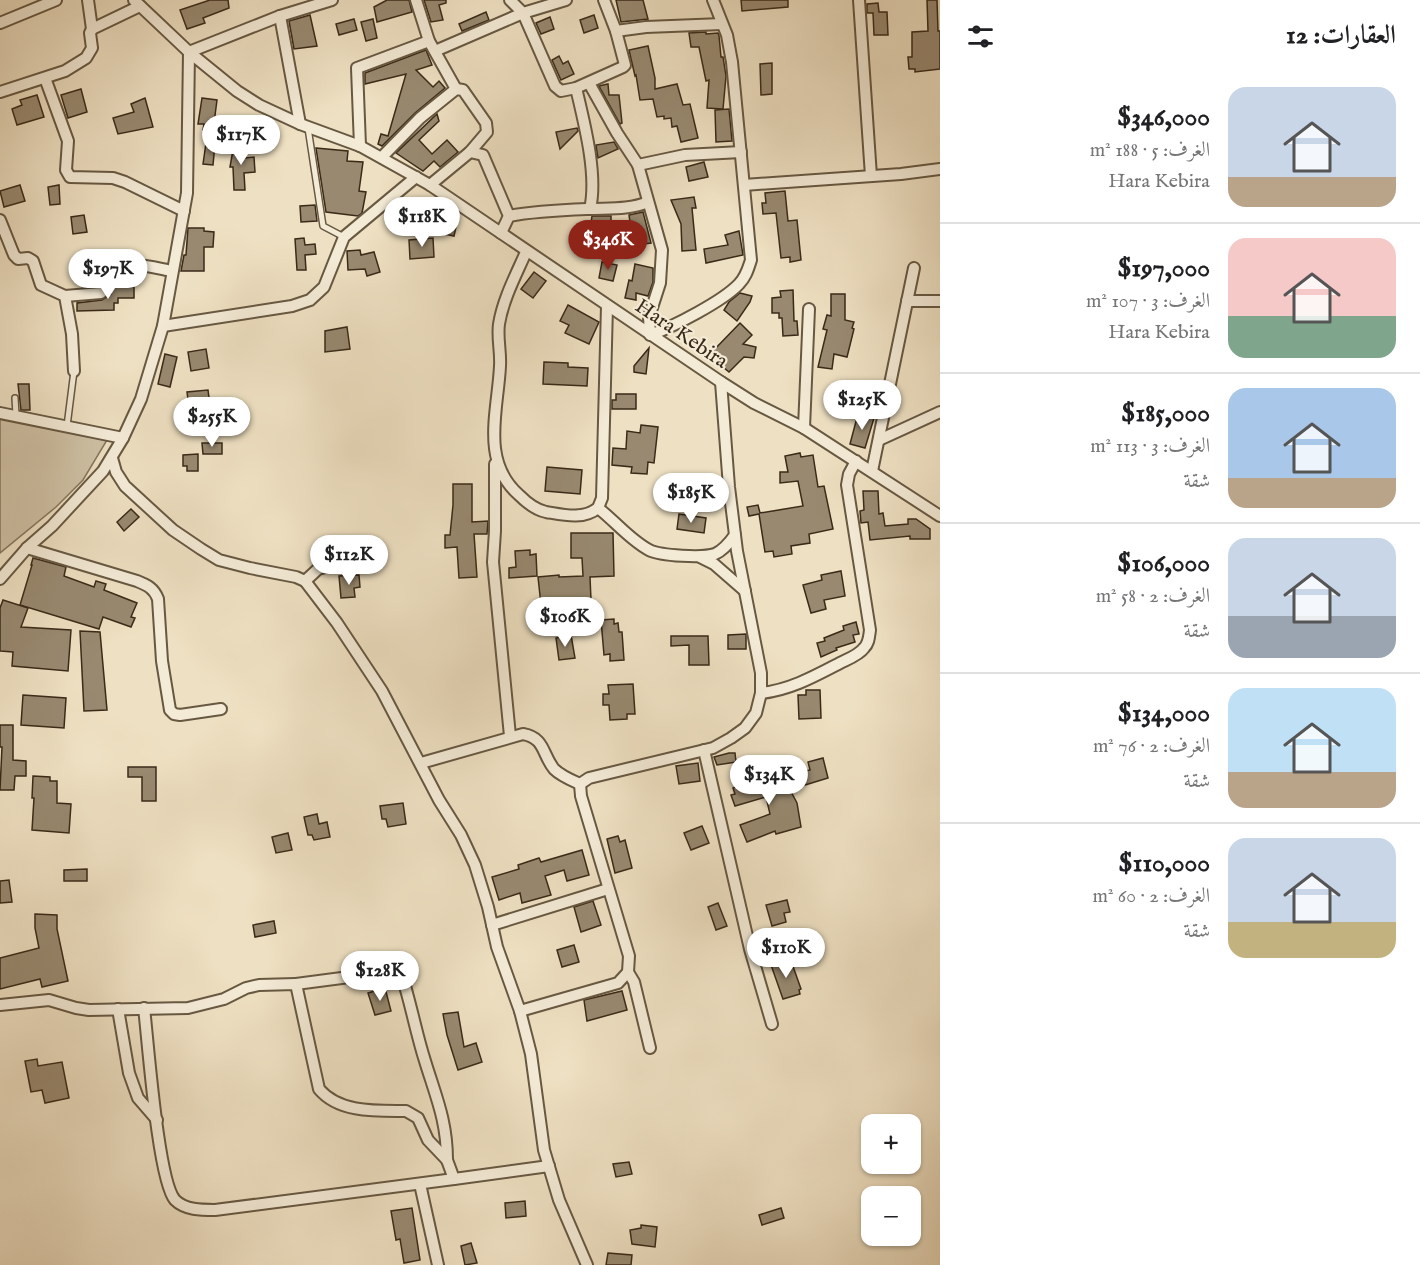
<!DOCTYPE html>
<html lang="ar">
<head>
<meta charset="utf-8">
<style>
	:root { --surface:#fff; --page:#f6f6f6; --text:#202124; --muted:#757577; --line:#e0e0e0; --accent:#8f2418 }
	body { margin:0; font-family:"IM FELL English",Amiri,serif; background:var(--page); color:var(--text); direction:rtl; height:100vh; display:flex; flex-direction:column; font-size:22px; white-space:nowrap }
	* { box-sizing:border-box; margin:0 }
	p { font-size:20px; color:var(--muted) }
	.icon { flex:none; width:33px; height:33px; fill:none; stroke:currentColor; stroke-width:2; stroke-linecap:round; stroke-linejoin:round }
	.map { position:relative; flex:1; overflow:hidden; direction:ltr }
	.panel { display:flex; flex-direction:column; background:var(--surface); width:480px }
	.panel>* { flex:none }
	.fabs { position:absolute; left:861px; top:1114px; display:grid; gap:12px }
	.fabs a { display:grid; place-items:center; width:60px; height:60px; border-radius:12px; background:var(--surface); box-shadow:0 2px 4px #0004; font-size:30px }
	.price { position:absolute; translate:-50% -51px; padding:0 14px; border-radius:21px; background:#fff; color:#222; font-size:20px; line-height:39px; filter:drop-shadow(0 2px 3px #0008) }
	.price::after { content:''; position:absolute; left:50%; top:36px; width:18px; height:14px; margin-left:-9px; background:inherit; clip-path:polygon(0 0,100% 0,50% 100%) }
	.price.current { background:var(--accent); color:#fff }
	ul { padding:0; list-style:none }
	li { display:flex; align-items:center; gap:18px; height:150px; padding:0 24px }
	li+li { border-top:2px solid var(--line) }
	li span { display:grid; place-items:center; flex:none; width:168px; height:120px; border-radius:18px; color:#555 }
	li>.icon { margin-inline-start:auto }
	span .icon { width:72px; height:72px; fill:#fffc; stroke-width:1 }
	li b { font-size:26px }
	h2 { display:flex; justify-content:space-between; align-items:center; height:72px; padding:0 24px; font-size:26px }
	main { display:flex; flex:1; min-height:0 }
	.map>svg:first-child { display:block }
	.green { fill:#cfc1a5; stroke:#84765e; stroke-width:1.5 }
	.building { fill:#988970; stroke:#3a2a18; stroke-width:1.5 }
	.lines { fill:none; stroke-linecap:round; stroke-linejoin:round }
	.service-casing { stroke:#675842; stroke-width:8 }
	.minor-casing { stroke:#675842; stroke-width:14 }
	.service { stroke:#f4ebd7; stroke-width:5 }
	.minor { stroke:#f4ebd7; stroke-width:10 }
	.labels { text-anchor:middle; stroke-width:4.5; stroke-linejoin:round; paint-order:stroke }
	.street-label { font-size:21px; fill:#3a2a18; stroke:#f4ebd7 }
</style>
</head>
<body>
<main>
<section class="panel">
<h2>العقارات: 12<svg class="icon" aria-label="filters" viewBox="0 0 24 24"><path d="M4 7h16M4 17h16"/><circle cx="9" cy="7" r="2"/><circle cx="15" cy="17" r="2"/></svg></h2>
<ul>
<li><span style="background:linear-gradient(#c9d6e8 75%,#b9a48a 0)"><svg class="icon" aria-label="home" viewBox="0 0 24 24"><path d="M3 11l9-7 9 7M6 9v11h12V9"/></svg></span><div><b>$346,000</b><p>الغرف: 5 · 188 m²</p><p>Hara Kebira</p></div></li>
<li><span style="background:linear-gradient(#f6c9c9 65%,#7fa58c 0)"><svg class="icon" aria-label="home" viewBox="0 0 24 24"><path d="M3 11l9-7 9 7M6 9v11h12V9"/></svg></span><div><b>$197,000</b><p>الغرف: 3 · 107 m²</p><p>Hara Kebira</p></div></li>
<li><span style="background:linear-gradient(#a9c7e8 75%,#b9a48a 0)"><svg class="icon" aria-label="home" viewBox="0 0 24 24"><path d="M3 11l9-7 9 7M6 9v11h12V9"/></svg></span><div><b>$185,000</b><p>الغرف: 3 · 113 m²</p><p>شقة</p></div></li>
<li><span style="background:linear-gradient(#c9d6e8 65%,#9aa5b1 0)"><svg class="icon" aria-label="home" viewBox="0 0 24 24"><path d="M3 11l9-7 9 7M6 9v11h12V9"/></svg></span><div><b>$106,000</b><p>الغرف: 2 · 58 m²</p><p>شقة</p></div></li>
<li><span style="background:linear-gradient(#bfe0f5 70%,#b9a48a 0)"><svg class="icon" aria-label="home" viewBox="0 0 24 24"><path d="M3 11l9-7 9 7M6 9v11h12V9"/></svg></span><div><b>$134,000</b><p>الغرف: 2 · 76 m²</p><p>شقة</p></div></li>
<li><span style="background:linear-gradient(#c9d6e8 70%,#c2b280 0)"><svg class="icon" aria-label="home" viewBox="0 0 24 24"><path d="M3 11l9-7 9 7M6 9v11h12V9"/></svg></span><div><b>$110,000</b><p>الغرف: 2 · 60 m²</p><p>شقة</p></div></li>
</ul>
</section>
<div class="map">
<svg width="940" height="1265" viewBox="0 0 940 1265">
	<rect width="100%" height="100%" fill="#eee0c2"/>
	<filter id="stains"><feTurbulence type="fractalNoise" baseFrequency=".00333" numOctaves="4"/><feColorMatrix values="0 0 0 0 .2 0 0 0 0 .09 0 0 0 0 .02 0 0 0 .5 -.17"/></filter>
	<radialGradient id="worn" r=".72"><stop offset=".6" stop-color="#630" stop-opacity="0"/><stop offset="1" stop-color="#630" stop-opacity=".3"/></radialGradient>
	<!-- green -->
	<path class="green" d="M0,418L107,440L83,480L56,507L0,553Z"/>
	<!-- building -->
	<g class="building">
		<path d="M210,0H228L229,8L203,18L205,23L187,29L180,10Z"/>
		<path d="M387,0H409L412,12L377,22L374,7Z"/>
		<path d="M424,0H446V3L439,5L443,20L431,22Z"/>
		<path d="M616,0H643L648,19L621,22Z"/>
		<path d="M741,0H788V7L742,11Z"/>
		<path d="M927,0H937L938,31H940V69L915,72V69H909L908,57H912V32L928,31Z"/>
		<path d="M878,3L879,12H887L888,35H874L873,13H867V4Z"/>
		<path d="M486,12L489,20L462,31L459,24Z"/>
		<path d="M310,15L317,46L294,49L289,21Z"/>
		<path d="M594,15L598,28L584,33L580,20Z"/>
		<path d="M550,17L554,29L541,34L536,23Z"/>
		<path d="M354,19L357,30L339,35L336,24Z"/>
		<path d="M373,19L377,38L366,41L361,22Z"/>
		<path d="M706,32V34L718,33L719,36L721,57H723L726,76L723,109L707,108L709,80L706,81L699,47H691L689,33Z"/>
		<path d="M648,46L655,78V89L677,84L683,105L690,104L698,138L681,142L677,126L672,127L671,118L664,119V116L657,117L653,99L640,100L636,75L635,76L629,50Z"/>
		<path d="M426,50L432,65L416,70L433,87L439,81L445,88L415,113L382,146L378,144L381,134L388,136L406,74L365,84V73Z"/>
		<path d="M559,56L563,64L568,61L574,74L561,80L552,60Z"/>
		<path d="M772,63V94L761,95L760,64Z"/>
		<path d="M608,84L609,95H619L622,123L620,124L599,86Z"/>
		<path d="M81,89L87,112L68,118L61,95Z"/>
		<path d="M37,95L44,117L17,125L12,109L22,105L20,100Z"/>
		<path d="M145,98L153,127L118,134L113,118L134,112L131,104Z"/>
		<path d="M202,98L217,100L213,131L203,130L204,124H198Z"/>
		<path d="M729,109L732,141L716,142L715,110Z"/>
		<path d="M437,114L439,121L419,140L432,154L447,140L458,152L440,167L434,161L423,171L396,153Z"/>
		<path d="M577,128L578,131L560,149L556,132Z"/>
		<path d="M614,142L618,149L598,158L596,145Z"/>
		<path d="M206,143L215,144L213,165L203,164Z"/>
		<path d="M234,144L246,145L245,158L254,157L255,172L244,173L245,190H234L233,167H230Z"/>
		<path d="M316,148L348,151L347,161L363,162L359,191L366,192L362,213L358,216L326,212Z"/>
		<path d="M704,162L708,177L689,181L686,167Z"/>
		<path d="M20,185L25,201L4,207L0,191Z"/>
		<path d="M59,185L60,204L50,205L48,187Z"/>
		<path d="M785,191L788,221L797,220L801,260L790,262V257L781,258L776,213L763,214L762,203H766L765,193Z"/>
		<path d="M694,197L696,208H692L696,250L682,251L681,224L671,200Z"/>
		<path d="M315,205L317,221L301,222L300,206Z"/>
		<path d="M643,212L651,243L643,244V248L634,249L629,215Z"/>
		<path d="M439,214L458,218L454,236L435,232Z"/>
		<path d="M84,215L87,232L73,234L71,217Z"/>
		<path d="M592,216H611V248L587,246V240L576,239L577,228L590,230Z"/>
		<path d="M188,228H204V231L214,232L213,247H204V271H181L184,255H186Z"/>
		<path d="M739,231L743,255L706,263L704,249L728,245L725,235Z"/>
		<path d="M304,238L305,245L315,244L316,254L305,255L306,270H297L295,239Z"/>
		<path d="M433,238L434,257L410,259L409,240Z"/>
		<path d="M360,250L361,255L374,252L380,272L367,276L365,269L348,270L347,251Z"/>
		<path d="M602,262L617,265L613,281L599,278Z"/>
		<path d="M635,264L653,268V282L648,296L636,293V300L625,298L629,280L632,281Z"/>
		<path d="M534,272L546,281L533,298L521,289Z"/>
		<path d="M112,287H134V298H118V303H114V310L77,311V303L102,300L111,294Z"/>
		<path d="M793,290L794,321H797L798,335L783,336L782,318H779V313H772V298L781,297L780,291Z"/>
		<path d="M740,293L752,296L750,302L737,321L724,310L729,302Z"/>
		<path d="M831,294H845V320L854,322L852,328L854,329L847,357L834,354L832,369L818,367L827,330L823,329L827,315L831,316Z"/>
		<path d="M568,305L599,322L589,344L565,333L569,325L560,321Z"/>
		<path d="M740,323L752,335L743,344L756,347L754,358L744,357L729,372L722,366L724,363L712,352Z"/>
		<path d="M347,327L350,349L325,352V331Z"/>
		<path d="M649,348L646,374L634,372V366Z"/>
		<path d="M206,349L209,368L191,371L188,352Z"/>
		<path d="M165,354L177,357L170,387L158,384Z"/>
		<path d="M544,362L568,363V367L588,368L587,386L543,384Z"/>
		<path d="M18,384H29L30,410H21Z"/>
		<path d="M208,390L211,413L190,415L187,392Z"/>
		<path d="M616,394H636V409H612V400H616Z"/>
		<path d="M858,414L874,418L865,448L850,444Z"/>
		<path d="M641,425L658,427L654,463L648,462L647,474L631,473L632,467L612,465L613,448L626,449L627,431L640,433Z"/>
		<path d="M202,443H222V454H203Z"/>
		<path d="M800,453L801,457L813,455L818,487L824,486L833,529L809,534L810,543L791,546L792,554L774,557L773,551L765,552L759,514L749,516L747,507L758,505L760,513L803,506L798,481L780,483V472H788L785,456Z"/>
		<path d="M198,454V471H187V466H183V455Z"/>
		<path d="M547,467L582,470L580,494L545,491Z"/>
		<path d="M453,484H472V522L488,521L487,534H474L477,577L459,578L457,547L445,548V535H450L453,505Z"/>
		<path d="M863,491H878L879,514L883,513L885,526L908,524V519H916L930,529V539H910V536L870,540L868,522L861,523L860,511L864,510Z"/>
		<path d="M131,509L139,517L124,531L117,522Z"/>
		<path d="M679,514L706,518L704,533L677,529Z"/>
		<path d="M571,533H613L614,576L590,577L591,600L541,605L538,577L559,575V577L583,576L582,558H571Z"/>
		<path d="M530,550V555L536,554L537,576L509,578V568L516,567L515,551Z"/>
		<path d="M33,558L66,567L64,576L94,587L96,581L106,584L104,590L137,603L131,617L135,618L131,627L103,617L99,629L20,605L32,565H31Z"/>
		<path d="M841,571L845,596L824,600L826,609L811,613L803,585L822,580L821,575Z"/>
		<path d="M359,575L360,587L354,588L355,597L341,598L339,576Z"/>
		<path d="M3,600L28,608L21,627L71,630L68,671L12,666L13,652L0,651V608Z"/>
		<path d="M614,619V624L618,623L619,632H622L624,660L610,661V654L604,655L601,620Z"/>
		<path d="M856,622L859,634L853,635L855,642L836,648L837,650L821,657L817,643L825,641L824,638L844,630L843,626Z"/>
		<path d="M80,631L100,632L107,710L84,711Z"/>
		<path d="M746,634V649H728V635Z"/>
		<path d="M571,635L575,658L559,660L556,638Z"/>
		<path d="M671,636H708L709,665H689V645L671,646Z"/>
		<path d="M633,684L635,714H627V719L610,720L609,705H603V694H609L608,685Z"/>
		<path d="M806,690H820L821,718L799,719L798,695H806Z"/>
		<path d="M23,695L66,698L64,728L21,725Z"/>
		<path d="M0,725H13V760L26,761V776H15L14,790H0L2,747H0Z"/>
		<path d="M729,753H735L736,762L717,765L714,757Z"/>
		<path d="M823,758L828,778L805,785L801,772L810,770L808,762Z"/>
		<path d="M698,763L700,781L679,784L676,766Z"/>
		<path d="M128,767H156V801H142V777H128Z"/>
		<path d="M781,773L797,803L801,827L776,834L775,831L747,842L740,825L770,814L766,797L735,806L731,795L735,794L733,788L749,783L748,778Z"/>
		<path d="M33,776L50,777V781H57V803L71,804L69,833L32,830L34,798H32Z"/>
		<path d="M403,803L406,824L388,827L386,819H382L380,806Z"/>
		<path d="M317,814L319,824L327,822L330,837L314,840L312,835H308L304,817Z"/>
		<path d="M702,826L709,843L691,850L684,833Z"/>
		<path d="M288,833L292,850L276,853L272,837Z"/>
		<path d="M618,836L620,842L625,840L632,868L615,873L607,839Z"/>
		<path d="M582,850L589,875L567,881L564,870L545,876L551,895L522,903L520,893L499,900L492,877L519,869L518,865L539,858L541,862Z"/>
		<path d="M87,869V881H64V870Z"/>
		<path d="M9,880L12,902L0,903V881Z"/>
		<path d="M787,900L790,912L784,913L786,922L772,926L766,905Z"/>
		<path d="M593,901L601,925L581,932L574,907Z"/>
		<path d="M718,903L727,926L716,930L708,907Z"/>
		<path d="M35,914L57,915V929L68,981L42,987L40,979L0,989V958L39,948L35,928Z"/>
		<path d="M274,921L276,933L255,937L253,925Z"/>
		<path d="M574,945L579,962L562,967L557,950Z"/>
		<path d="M790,958L801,989L799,990L800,994L783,999L771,965Z"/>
		<path d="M385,988L391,1011L375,1015L368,993Z"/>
		<path d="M622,991L627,1010L587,1021L584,1000Z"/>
		<path d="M458,1012L464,1047L476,1043L482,1062L458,1070L447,1035L443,1014Z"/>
		<path d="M37,1059L38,1066L62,1062L69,1098L45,1103L42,1090L31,1092L25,1061Z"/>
		<path d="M629,1162L632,1174L616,1177L613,1164Z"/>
		<path d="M525,1201L526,1216L506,1218L505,1203Z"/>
		<path d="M412,1208L420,1260L404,1263L400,1239L396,1240L391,1211Z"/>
		<path d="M781,1208L784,1218L762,1225L759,1215Z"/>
		<path d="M641,1225L657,1227L655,1247L632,1244L630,1230L641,1228Z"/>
		<path d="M471,1243L477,1263L465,1265L461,1246Z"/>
		<path d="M608,1253L632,1255L631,1265H606Z"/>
	</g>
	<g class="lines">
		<defs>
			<g id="service">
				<path d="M308,128L323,226L344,237"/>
				<path d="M15,398L16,415"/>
				<path d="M67,426L74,371"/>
			</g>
			<g id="minor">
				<path d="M134,0L189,52L237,91L259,105L300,124L360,146L430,185L721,382L754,403L804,428L940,516"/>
				<path d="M416,0L429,41L456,89"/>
				<path d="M510,0L523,13L566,0"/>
				<path d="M859,0L871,176"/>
				<path d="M280,16L300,124"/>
				<path d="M0,23L56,0"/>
				<path d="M92,29L140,6"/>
				<path d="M616,31L646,27L722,24"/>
				<path d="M435,51L523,13L555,86L561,91L576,88L623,67L625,65L616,31L604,0"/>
				<path d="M45,78L68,141L66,170L70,177L113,178L125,182L184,211"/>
				<path d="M589,83L617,133L638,165L662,250L660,283L649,317L650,335C673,327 723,301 739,284C746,277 748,269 751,260L732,62L727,35L713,0"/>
				<path d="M576,88C584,122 598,175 590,209"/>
				<path d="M0,92L65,71L86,58L92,48L90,33L92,29L88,0"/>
				<path d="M360,146L357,68L429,41"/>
				<path d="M470,152L483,155L509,216L501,233"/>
				<path d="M382,157L420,118L456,89L463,90L486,123L487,132L470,152L430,185"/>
				<path d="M638,165L685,155L741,152"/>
				<path d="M744,185L901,174L940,169"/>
				<path d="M509,216C535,211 562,210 588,209C609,208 629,210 648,202"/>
				<path d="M0,220L14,255L18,259L28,258L33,261L41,285L65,296L72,334L74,371"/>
				<path d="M526,252C516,275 503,299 499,324C497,338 501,352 500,366C498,410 480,461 519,495C526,502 536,510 546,512C564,515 583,520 598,508L602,498L607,306"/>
				<path d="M108,271C122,258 155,268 172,271"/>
				<path d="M65,296L101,293L105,289"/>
				<path d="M907,301H940"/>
				<path d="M163,326L292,306L310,300L324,287L344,237L416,177"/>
				<path d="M0,413L123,438"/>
				<path d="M804,428L809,309"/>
				<path d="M879,440L940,412"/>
				<path d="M112,458L116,472L125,486L173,530L201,549L219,560L250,568L296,577L305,581L337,623L382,691L439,800L461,835L475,865L488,907L497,947L520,1011L531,1054L544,1150L559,1200L587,1265"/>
				<path d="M495,464V531L493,562L510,736"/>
				<path d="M872,471L914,268"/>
				<path d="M598,508C615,521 630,540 649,550C661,556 703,558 715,554C724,550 730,542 735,535"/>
				<path d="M27,548L137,581C147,585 154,588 158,599L162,661L170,710L174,714L180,715L221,709"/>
				<path d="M700,557L714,564L745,591"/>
				<path d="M0,579L27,548L52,526L103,471L123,438L141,399L163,326L187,193L189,52L280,16L332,0"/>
				<path d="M305,581L318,569L377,552"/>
				<path d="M761,693C790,690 815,676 840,663C848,659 859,655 864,648C869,643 869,637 870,630L847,485L849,474L856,461"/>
				<path d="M704,750L750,949L772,1024"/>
				<path d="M421,763L523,734C545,738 542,754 554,769C561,776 571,780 580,784"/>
				<path d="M580,784L589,778L713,748L731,738L745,728L756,713L761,693V673L737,551L729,487L721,382"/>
				<path d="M492,925L608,889"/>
				<path d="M628,972L634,982L650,1048"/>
				<path d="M296,984L357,976L383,969H391L402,976C411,1004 416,1033 425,1061C436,1097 447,1121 447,1160"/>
				<path d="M0,1005L49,1000L76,1008L89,1010L188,1008L224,999L246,988L259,985L296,984L319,1089C339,1113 376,1111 406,1111L418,1118L428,1140L447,1160L454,1179L549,1166"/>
				<path d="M144,1008C148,1041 158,1181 175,1200C185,1210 201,1210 215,1210L454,1179"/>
				<path d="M118,1009L129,1073L138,1098L157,1120"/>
				<path d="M520,1011L618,983L628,972L629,956L581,796L580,784"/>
				<path d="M420,1184L438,1265"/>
			</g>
		</defs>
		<!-- service casing -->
		<use href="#service" class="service-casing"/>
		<!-- minor casing -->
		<use href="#minor" class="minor-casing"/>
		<!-- service -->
		<use href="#service" class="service"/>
		<!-- minor -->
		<use href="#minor" class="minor"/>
	</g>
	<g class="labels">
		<!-- street labels -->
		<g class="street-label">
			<text transform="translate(682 333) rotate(34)" y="7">Hara Kebira</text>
		</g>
	</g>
	<rect width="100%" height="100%" filter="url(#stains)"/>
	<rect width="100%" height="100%" fill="url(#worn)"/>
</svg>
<div class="fabs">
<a>+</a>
<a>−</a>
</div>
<b class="price" style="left:241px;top:166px">$117K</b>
<b class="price" style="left:422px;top:248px">$118K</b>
<b class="price current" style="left:608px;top:271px">$346K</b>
<b class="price" style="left:108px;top:300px">$197K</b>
<b class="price" style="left:862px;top:431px">$125K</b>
<b class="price" style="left:212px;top:448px">$255K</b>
<b class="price" style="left:691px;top:524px">$185K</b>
<b class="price" style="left:349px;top:586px">$112K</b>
<b class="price" style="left:565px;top:648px">$106K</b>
<b class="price" style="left:769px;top:806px">$134K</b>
<b class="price" style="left:786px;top:979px">$110K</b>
<b class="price" style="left:380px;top:1002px">$128K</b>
</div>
</main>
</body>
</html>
